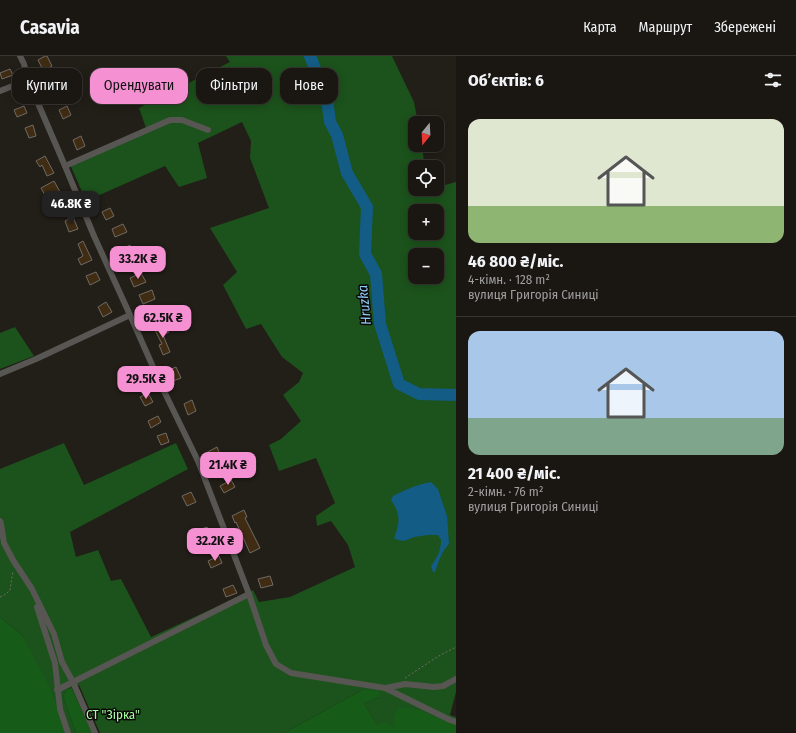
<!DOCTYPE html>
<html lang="uk">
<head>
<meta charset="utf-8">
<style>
	:root { --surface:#1a1612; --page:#272320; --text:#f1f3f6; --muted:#9f9f9f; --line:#383532; --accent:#f591d2 }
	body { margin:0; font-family:"Fira Sans Condensed",sans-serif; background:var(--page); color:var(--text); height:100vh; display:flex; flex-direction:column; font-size:15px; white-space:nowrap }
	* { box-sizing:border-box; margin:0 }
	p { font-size:13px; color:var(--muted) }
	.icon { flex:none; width:22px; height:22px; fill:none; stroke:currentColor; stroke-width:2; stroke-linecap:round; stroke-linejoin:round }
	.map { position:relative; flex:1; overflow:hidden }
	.details { display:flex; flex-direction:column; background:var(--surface); width:340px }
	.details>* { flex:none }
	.top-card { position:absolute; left:12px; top:12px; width:380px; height:36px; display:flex; gap:8px }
	.needle { width:26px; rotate:198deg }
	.controls { position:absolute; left:408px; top:60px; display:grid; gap:8px }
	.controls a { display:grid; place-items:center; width:36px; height:36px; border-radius:8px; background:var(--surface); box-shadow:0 2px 10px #0003,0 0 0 1px var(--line); font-size:20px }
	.price { position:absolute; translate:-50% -34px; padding:0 9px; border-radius:8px; background:var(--accent); color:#111; font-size:13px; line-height:26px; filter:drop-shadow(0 1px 2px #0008) }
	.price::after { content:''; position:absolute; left:50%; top:24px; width:12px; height:9px; margin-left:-6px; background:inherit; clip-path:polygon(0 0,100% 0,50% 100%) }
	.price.current { background:#222; color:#fff }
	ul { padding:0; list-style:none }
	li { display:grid; align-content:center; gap:8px; height:212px; padding:0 12px }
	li+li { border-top:1px solid var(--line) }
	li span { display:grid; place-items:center; height:124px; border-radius:12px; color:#555 }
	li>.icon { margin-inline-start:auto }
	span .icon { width:72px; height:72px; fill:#fffc; stroke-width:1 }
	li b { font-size:17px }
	h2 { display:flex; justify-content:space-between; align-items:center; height:48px; padding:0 12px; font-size:17px }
	.pill { padding:0 14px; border-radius:12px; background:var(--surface); box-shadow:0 2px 10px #0003,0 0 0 1px var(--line); font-size:14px; line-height:36px }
	.pill.current { background:var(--accent); color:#111 }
	header { display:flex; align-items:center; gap:24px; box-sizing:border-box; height:56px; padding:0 20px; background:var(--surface); border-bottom:1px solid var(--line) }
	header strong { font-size:19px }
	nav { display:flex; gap:22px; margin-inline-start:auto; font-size:14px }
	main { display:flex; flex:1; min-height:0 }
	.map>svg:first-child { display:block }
	.green { fill:#1c521c; fill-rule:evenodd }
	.forest { fill:#175b19 }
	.water { fill:#135c85 }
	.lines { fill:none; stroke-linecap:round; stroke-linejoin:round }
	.river { stroke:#135c85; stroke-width:12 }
	.building { fill:#3f2c13; stroke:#716b64 }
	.path { stroke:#706c66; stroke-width:1; stroke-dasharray:2 2; stroke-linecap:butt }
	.minor { stroke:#575652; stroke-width:6 }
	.labels { text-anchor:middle; stroke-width:3; stroke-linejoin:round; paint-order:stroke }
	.park-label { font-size:13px; fill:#a5fda1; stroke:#0a0806 }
	.water-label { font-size:14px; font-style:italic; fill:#8eccf8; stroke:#0a0806 }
</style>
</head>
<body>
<header>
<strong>Casavia</strong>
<nav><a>Карта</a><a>Маршрут</a><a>Збережені</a></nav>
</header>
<main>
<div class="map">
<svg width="456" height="677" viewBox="0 0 456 677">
	<rect width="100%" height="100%" fill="#221e18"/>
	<!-- green -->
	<g class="green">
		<path d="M226,0H392L414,46L418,67H415V89H422L424,106L436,104L445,129L456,126V636L450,659L456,661V668L443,664L394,661V671L377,669L364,647L380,641L364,633L284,677H100L79,629L67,633L63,640L76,677H66L22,579L0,561V413L64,387L84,429L176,387L188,413L70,476L76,501L98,494L111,525L121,523L151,581L253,534L259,546L290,541L355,511L348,489L331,465L317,470L316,460L335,447L316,402L279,415L269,389L281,383L301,365L283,339L299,326L303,317L282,301L261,268L246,273L223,229L237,216L210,172L269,152L250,102L251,85L242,66L198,87L207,122L179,131L165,110L86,145L69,106L146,72L139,52L230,6ZM415,111H437V133H415ZM415,155H437V177H415ZM415,199H437V221H415Z"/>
		<path d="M15,271L34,300L0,313V277Z"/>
	</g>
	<!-- forest -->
	<g class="forest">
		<path d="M0,561L22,579L50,632L66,677H0Z"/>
		<path d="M72,632L92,677H76L63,640L67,633Z"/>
		<path d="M364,633L379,635L380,641L364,647L377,669L384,666L394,671V661L398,651L419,654L443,664L456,668V677H284Z"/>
	</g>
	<!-- water -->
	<path class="water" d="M431,426L438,433L447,460L449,488C441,496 439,505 435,516H433L431,510C437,502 441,495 441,484L438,479H428L414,481L404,485L398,484L394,482C400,467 401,458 391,444L393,440C405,434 418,428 431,426Z"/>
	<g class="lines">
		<!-- river -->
		<path class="river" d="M310,0L327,43L330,66L337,79L347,117L367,151L365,198L376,218L380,268L399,328L419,338L456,339"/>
	</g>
	<!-- building -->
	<g class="building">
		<path d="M45,0H47L52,10L50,11L56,26L48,29L44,16L38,4Z"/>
		<path d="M10,13L13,19L2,23L0,17Z"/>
		<path d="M24,50L27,57L17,61L14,54Z"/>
		<path d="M67,50L71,59L63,63L59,54Z"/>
		<path d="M33,69L36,80L29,82L25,72Z"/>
		<path d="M81,80L85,90L77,94L73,84Z"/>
		<path d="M45,100L54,117L47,120L42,109L40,111L36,105Z"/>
		<path d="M54,125L60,136L47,143L41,132Z"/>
		<path d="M110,152L114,160L106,164L102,156Z"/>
		<path d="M73,161L78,173L69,176L65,165Z"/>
		<path d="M123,168L127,176L115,181L112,173Z"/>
		<path d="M83,185L92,204L81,209L78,203L83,200L78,188Z"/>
		<path d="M130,189L134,199L124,203L120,194Z"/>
		<path d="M96,216L100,224L90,229L86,220Z"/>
		<path d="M141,217L146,226L134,231L130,222Z"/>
		<path d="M152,234L155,243L143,248L139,239Z"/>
		<path d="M106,246L112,256L103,261L98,251Z"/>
		<path d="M165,269L169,276L163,279L170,296L163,299L159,289L162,288L155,274Z"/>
		<path d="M176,311L181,322L173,325L169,314Z"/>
		<path d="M139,316L142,324L129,330L125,322Z"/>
		<path d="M148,337L153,346L145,350L140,341Z"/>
		<path d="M192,344L196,355L188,359L184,348Z"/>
		<path d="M158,360L161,366L151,372L148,365Z"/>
		<path d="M166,377L169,386L161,389L157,380Z"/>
		<path d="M217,391L221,401L210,406L206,397Z"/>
		<path d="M231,424L235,431L224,437L220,430Z"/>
		<path d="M191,436L196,446L187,450L182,440Z"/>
		<path d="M244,454L247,461L245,462L260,492L250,497L236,466L235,467L232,460Z"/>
		<path d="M207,471L211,478L200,482L196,475Z"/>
		<path d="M219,500L222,507L211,512L208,505Z"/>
		<path d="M270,520L273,529L261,532L258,523Z"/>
		<path d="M233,529L237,537L226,541L223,533Z"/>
	</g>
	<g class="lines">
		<!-- path -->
		<g class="path">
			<path d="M0,541L6,538L10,534L13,515"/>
			<path d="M405,622L437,601L456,591"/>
		</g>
		<!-- minor -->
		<g class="minor">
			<path d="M20,0L24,8L28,24L65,110L94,180L130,259L161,329L198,405L249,538L266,589L276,608L291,617L385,632L450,664L456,666"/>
			<path d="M0,35L28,24"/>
			<path d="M65,110L170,64H182L208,74"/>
			<path d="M0,318L36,303L130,259"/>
			<path d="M0,465L1,468L4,487L13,504L32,533L54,578L62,606L73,626L95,677"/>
			<path d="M37,551L55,607L60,653L68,677"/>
			<path d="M386,632L405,628L434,631L443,630L456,623"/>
			<path d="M57,634L249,538"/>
		</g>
	</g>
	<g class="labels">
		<!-- park labels -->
		<g class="park-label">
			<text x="113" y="663">СТ "Зірка"</text>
		</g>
		<!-- water labels -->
		<g class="water-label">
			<text transform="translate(364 249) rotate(-96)" y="5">Hruzka</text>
		</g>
	</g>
</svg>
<div class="controls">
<a><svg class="needle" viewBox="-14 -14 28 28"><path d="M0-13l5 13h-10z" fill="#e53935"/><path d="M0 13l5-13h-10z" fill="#9f9f9f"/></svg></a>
<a><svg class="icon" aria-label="locate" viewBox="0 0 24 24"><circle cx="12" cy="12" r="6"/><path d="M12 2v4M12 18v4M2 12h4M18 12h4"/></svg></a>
<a>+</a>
<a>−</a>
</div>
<b class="price current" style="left:71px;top:169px">46.8K ₴</b>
<b class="price" style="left:138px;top:224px">33.2K ₴</b>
<b class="price" style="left:163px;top:283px">62.5K ₴</b>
<b class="price" style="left:146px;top:344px">29.5K ₴</b>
<b class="price" style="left:228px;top:430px">21.4K ₴</b>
<b class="price" style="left:215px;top:506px">32.2K ₴</b>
<div class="top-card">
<a class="pill">Купити</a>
<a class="pill current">Орендувати</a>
<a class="pill">Фільтри</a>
<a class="pill">Нове</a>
</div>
</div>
<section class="details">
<h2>Об’єктів: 6<svg class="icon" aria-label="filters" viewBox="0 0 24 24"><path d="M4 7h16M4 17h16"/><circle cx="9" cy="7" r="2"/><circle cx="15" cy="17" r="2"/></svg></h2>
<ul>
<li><span style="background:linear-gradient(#dfe7d0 70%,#8fb573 0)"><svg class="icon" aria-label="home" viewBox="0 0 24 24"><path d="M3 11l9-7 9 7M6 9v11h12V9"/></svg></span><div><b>46 800 ₴/міс.</b><p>4-кімн. · 128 m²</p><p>вулиця Григорія Синиці</p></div></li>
<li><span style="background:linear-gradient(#a9c7e8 70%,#7fa58c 0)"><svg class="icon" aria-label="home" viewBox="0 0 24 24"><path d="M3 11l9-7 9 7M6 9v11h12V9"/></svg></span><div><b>21 400 ₴/міс.</b><p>2-кімн. · 76 m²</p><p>вулиця Григорія Синиці</p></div></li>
</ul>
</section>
</main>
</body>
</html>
